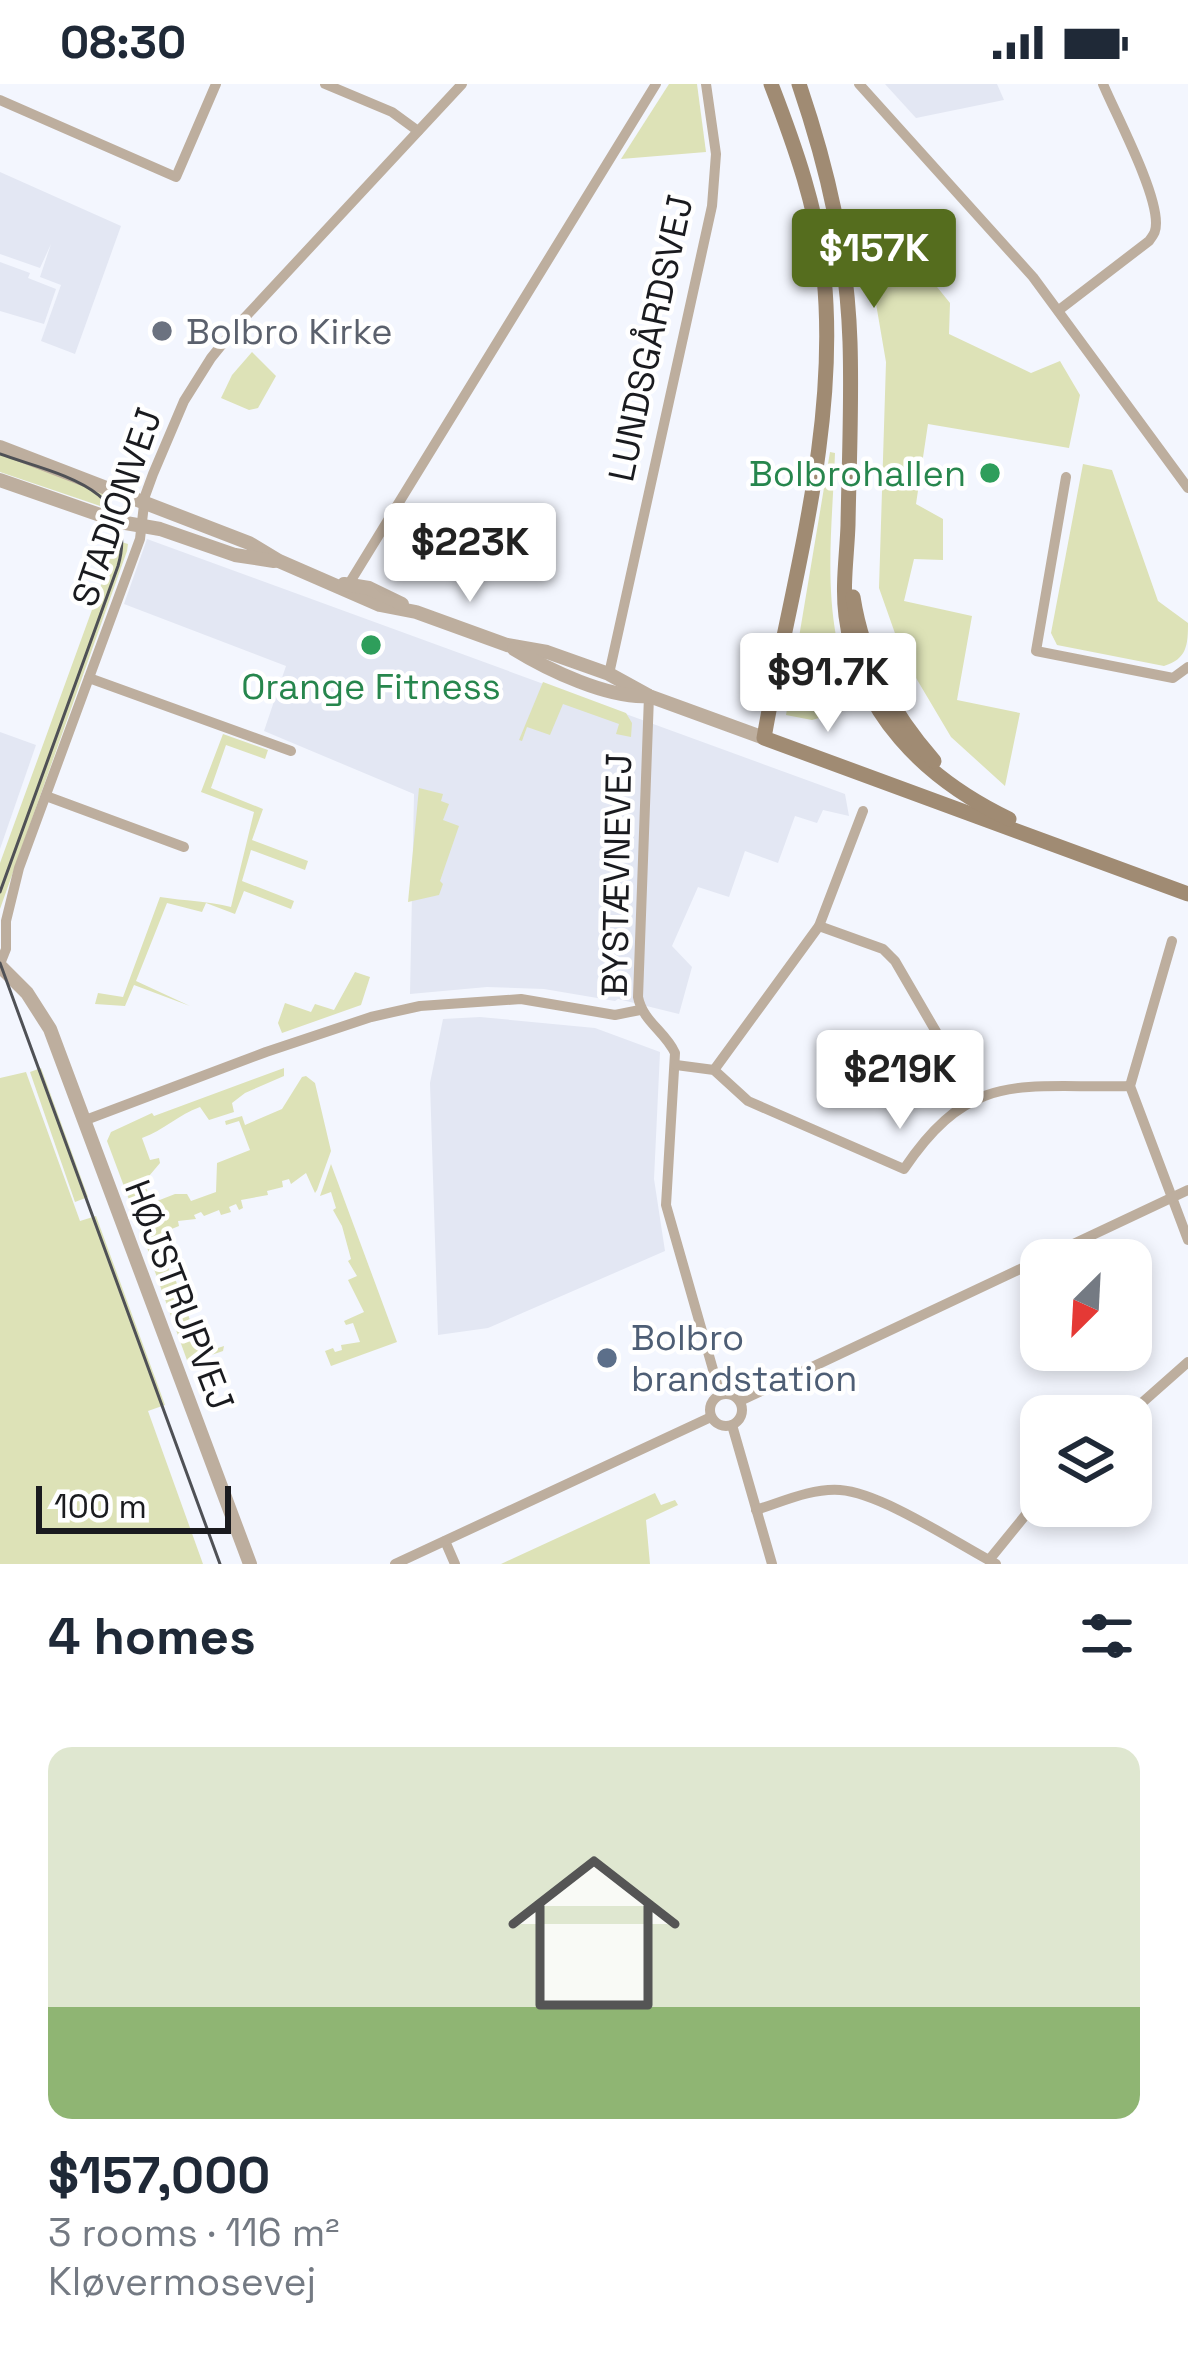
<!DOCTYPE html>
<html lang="en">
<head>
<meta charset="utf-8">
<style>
	:root { --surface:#fff; --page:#f2f2f3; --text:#1f2937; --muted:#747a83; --line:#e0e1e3; --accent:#556d1e }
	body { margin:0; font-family:"Space Grotesk",sans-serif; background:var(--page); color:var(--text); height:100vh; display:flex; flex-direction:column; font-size:45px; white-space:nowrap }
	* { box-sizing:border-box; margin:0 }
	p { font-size:39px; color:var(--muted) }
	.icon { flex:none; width:66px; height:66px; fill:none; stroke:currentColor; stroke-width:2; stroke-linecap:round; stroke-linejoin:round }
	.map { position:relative; height:1480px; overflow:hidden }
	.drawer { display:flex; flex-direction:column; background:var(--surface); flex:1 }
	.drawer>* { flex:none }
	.needle { width:78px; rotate:204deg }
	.fabs { position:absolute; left:1020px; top:1155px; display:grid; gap:24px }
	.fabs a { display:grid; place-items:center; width:132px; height:132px; border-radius:24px; background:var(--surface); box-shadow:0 6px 18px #0003; font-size:60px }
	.scale { position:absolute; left:36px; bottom:30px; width:195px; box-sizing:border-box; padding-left:12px; border:6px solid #1a1b1f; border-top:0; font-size:33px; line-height:42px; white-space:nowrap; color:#1a1b1f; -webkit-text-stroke:9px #fff; paint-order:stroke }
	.price { position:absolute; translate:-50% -102px; padding:0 27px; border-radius:12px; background:#fff; color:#222; font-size:39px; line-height:78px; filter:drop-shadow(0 3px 6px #0008) }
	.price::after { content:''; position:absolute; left:50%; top:72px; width:36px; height:27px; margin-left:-18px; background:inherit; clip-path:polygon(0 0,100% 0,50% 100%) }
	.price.active { background:var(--accent); color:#fff }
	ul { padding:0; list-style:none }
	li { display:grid; align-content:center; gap:24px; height:636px; padding:0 48px }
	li+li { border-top:3px solid var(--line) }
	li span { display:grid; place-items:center; height:372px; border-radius:24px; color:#555 }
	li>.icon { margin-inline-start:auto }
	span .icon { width:216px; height:216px; fill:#fffc; stroke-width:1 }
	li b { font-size:51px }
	h2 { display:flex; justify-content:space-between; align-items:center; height:144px; padding:0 48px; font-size:51px }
	.status { display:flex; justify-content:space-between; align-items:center; height:84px; padding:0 60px; background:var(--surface); direction:ltr }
	.status svg { height:33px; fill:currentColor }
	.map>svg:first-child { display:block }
	.built { fill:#e3e7f3 }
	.green { fill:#dde2b7 }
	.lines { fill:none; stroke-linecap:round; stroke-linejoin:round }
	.minor { stroke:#bdae9e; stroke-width:10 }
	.tertiary { stroke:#bdae9e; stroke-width:14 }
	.secondary { stroke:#a08b73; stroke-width:15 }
	.tram { stroke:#4f5156; stroke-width:3 }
	.worship-dot { fill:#6b7280; stroke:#fff; stroke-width:4.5 }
	.leisure-dot { fill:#2e9e5b; stroke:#fff; stroke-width:4.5 }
	.service-dot { fill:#5c6f8a; stroke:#fff; stroke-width:4.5 }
	.labels { text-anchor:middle; stroke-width:9; stroke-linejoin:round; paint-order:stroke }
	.worship-label { font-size:36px; fill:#5b616d; stroke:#fff; text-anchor:start }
	.street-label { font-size:36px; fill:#1a1b1f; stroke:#fff }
	.leisure-label { font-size:36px; fill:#27864d; stroke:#fff; text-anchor:end }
	.service-label { font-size:36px; fill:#4e5e75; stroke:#fff; text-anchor:start }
</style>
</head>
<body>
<div class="status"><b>08:30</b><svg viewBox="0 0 49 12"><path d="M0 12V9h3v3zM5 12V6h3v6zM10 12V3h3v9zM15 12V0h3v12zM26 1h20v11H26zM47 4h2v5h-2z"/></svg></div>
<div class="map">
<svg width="1188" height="1480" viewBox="0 0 1188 1480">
	<rect width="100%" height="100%" fill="#f3f6fe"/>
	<!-- built -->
	<g class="built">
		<path d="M885,0H997L1004,16L916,34Z"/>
		<path d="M0,88L121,142L75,270L41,257L61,201L40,193L51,160L40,184L0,170Z"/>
		<path d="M0,178L30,189L28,194L56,205L44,240L0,227Z"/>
		<path d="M147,455L845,710L849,732L823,726L817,739L795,732L778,779L745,767L729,813L698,803L672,862L692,883L679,930L618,915L615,917L544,905L487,903L410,910L414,710L264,647L286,582L124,520Z"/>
		<path d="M0,648L36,661L0,765Z"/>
		<path d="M480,933L595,944L660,968L654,1095L665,1167L488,1244L438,1251L430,999L443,935Z"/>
	</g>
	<!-- green -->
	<g class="green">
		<path d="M669,0H697L706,68L621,75Z"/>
		<path d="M861,132L890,176L933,198L950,219L949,250L1031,289L1060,277L1080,311L1069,364L928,340L916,420L943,435V476L914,475L904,517L972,532L957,616L1020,629L1005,702L951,653L903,572L879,504L886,278Z"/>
		<path d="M252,268L276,292L258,324L249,326L221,314L232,291Z"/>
		<path d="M0,366L113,413L109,425L0,388Z"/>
		<path d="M830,368L835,369C832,454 818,544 860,622L812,636L786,631Z"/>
		<path d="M1083,380L1112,386L1158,517L1188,539C1188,561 1187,575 1164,582L1057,561L1051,549Z"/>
		<path d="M112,455L128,460L127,467L0,825V779L109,479Z"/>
		<path d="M543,598L626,629L632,639L631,653L616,650L619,640L563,620L550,651L527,643L522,657L519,656Z"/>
		<path d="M223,650L268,666L265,675L226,661L211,704L263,725L252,756L308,777L305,786L251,766L242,797L294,817L291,825L244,807L235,830L206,819L202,828L167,819L136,897L190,922L134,901L125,922L95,920L98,909L123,913L160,813C185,817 208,817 231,823L254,728L201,708Z"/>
		<path d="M419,704L443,710L441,717L449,720L443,736L459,742L440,797L443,800L439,811L408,818Z"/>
		<path d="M355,888L370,893L361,921L282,949L278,939L285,919L311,928L315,920L334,926Z"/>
		<path d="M41,984L88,1113L75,1118L30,988Z"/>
		<path d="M284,984V992L245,1009L232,1019L234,1028L209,1036L200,1023C178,1031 164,1046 142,1054L150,1076L159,1074L160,1079L144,1098L152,1119L175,1110H187L191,1117L216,1108L217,1079L250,1066L239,1037L226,1041L225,1037L242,1032L245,1041L282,1025L302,993L306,992L315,999L331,1067L317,1106L315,1109L306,1089L291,1100L289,1095L282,1097L283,1103L267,1107L268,1111L241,1116L243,1124L239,1126L236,1120L229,1123L231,1128L221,1131L219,1126L204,1132L201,1128L194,1131L196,1135L178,1137L179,1142L169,1146L175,1161L149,1169L107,1057L111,1048L152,1029L154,1032Z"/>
		<path d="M26,988L80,1137L96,1132L165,1321L148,1327L203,1480H0V994Z"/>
		<path d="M331,1080L397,1258L331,1282L325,1267L333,1264L335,1268L342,1266L341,1261L360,1258L353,1239L346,1241L344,1237L364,1228L348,1196L357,1192L348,1177L351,1175L342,1142L333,1126L336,1124L331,1108L320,1112Z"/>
		<path d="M166,1170L169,1186H172L190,1236L195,1235L196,1245L204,1258L200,1261L203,1269L224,1262L223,1267L188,1279L150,1174Z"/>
		<path d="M655,1409L661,1421L675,1416L678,1421L646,1436L650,1480H501Z"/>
	</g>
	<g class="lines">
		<!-- minor -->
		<g class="minor">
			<path d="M325,0L392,28L418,47"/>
			<path d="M859,0L1033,193L1188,404"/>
			<path d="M0,16L176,93L216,0"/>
			<path d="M1059,226L1149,157C1154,150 1156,148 1156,139C1156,106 1117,33 1103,0"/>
			<path d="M1066,393L1036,567L1173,594L1188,583"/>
			<path d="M347,503L656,0"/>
			<path d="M609,590L712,122L716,70L706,0"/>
			<path d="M89,594L291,667"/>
			<path d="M649,612L638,913C643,938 665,947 675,969L666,1121L720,1310"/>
			<path d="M46,712L184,763"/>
			<path d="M819,842L883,865L895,877L974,1013"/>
			<path d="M1172,857L1130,1002L1188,1156"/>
			<path d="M0,880L6,865V837L19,784L140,455L145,412L153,390L184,317L211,274L236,243L462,0"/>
			<path d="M676,981L714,986L748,1017L904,1085C972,984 1022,1005 1130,1002"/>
			<path d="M714,986L819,842L863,727"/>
			<path d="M83,1037L266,968L371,933L420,922L521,915L615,931L640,926"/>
			<circle cx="726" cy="1326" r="16"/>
			<path d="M740,1317L1188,1106"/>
			<path d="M1127,1332L1188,1278"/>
			<path d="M732,1341L772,1480"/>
			<path d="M756,1426C782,1418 811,1404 840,1406C882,1409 956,1459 996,1480"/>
			<path d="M445,1457L455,1480"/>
			<path d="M989,1476L1041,1412"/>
			<path d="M395,1480L711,1333"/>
		</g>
		<!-- tertiary -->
		<g class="tertiary">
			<path d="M0,363L249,459L279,477L380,521L416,528L507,561L547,568L609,590L649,612L764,654"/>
			<path d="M0,396L120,438L160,445L235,471L274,477"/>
			<path d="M344,500L369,504L402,520"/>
			<path d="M514,565C548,586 609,615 649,612"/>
			<path d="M0,882L27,909L50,945L250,1480"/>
		</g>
		<!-- secondary -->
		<g class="secondary">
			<path d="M771,0C795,62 818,127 824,193C839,348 790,504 764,654L1188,810"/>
			<path d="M799,0C828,85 847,168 850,258C852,319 849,380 848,441C847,471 842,501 846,532C858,629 924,694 1009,735"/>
			<path d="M853,513C863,577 892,629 934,677"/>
		</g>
		<!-- tram -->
		<g class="tram">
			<path d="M0,370C55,390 141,403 118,482L0,808"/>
			<path d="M0,879L220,1480"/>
		</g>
	</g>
	<!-- markers -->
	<circle class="worship-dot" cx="162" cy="247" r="12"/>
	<g class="leisure-dot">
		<circle cx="990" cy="389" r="12"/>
		<circle cx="371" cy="561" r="12"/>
	</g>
	<circle class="service-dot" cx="607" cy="1274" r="12"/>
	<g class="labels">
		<!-- worship labels -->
		<g class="worship-label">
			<text x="186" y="260">Bolbro Kirke</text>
		</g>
		<!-- street labels -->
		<g class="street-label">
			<text transform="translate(650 254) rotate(-78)" y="13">LUNDSGÅRDSVEJ</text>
			<text transform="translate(116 423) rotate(-71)" y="13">STADIONVEJ</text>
			<text transform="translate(616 791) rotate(-89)" y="13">BYSTÆVNEVEJ</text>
			<text transform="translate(180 1211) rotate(69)" y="13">HØJSTRUPVEJ</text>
		</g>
		<!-- leisure labels -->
		<g class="leisure-label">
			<text x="966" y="402">Bolbrohallen</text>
			<text x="371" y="615" text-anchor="middle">Orange Fitness</text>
		</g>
		<!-- service labels -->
		<g class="service-label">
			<text x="631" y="1266">Bolbro<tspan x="631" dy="41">brandstation</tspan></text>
		</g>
	</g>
</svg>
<div class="fabs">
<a><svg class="needle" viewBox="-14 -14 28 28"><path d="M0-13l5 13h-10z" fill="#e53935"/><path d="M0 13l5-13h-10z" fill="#747a83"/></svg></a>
<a><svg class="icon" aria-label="layers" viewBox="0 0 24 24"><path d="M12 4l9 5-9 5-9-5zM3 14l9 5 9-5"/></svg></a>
</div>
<div class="scale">100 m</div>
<b class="price active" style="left:874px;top:227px">$157K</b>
<b class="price" style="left:470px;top:521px">$223K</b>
<b class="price" style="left:828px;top:651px">$91.7K</b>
<b class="price" style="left:900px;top:1048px">$219K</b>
</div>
<section class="drawer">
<h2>4 homes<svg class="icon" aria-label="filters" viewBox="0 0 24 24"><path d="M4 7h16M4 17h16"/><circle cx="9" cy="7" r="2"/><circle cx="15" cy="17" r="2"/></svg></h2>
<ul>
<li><span style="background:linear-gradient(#dfe7d0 70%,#8fb573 0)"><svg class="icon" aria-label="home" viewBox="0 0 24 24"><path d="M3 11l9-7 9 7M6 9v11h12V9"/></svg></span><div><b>$157,000</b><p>3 rooms · 116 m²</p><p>Kløvermosevej</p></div></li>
</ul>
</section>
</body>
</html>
